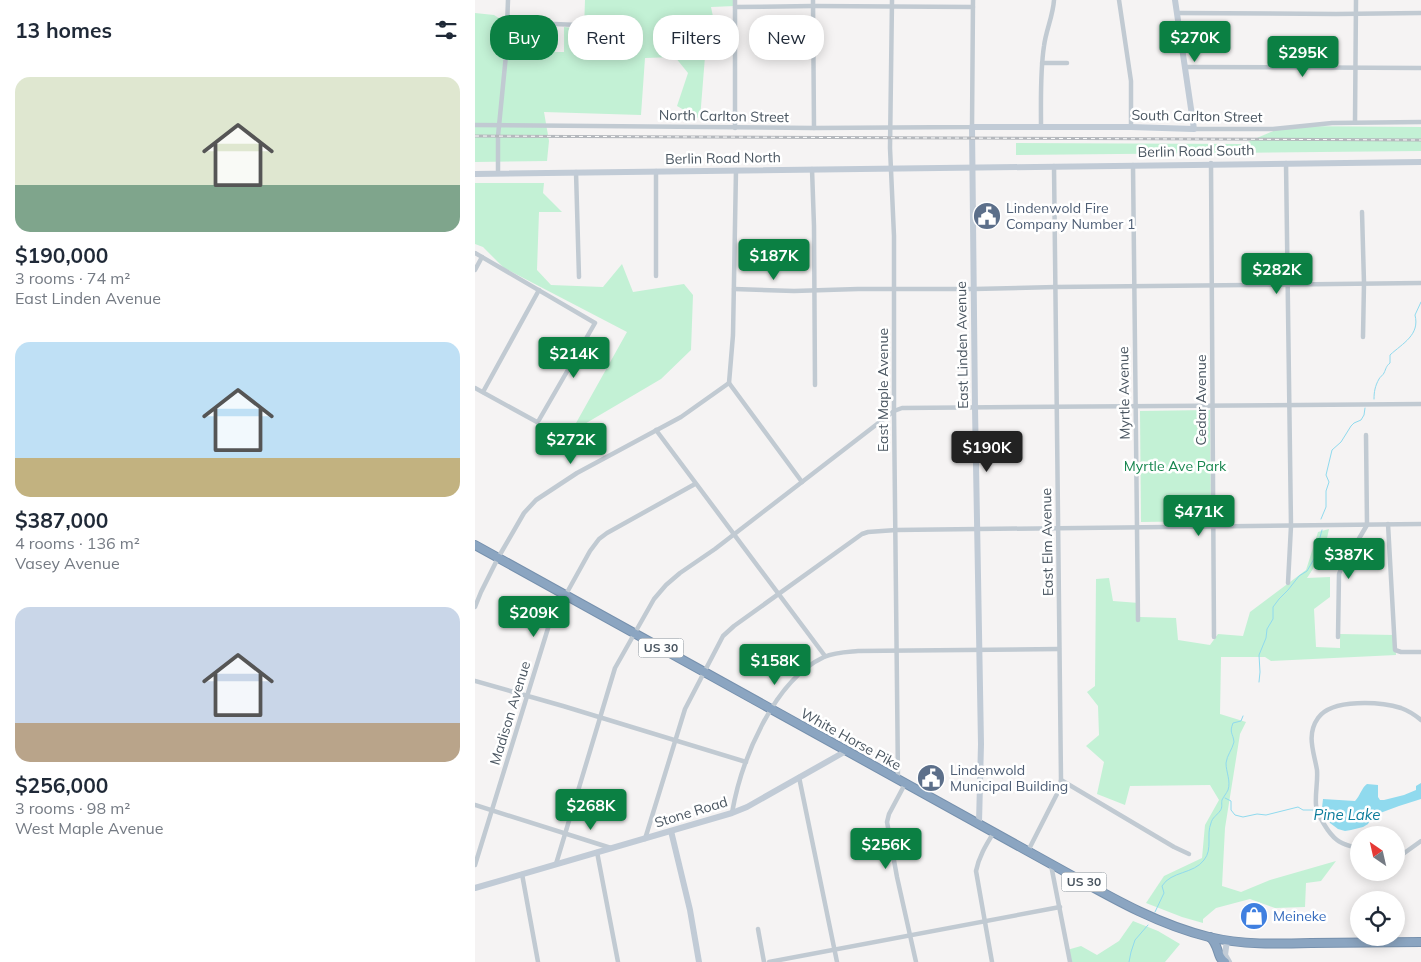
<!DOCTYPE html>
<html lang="en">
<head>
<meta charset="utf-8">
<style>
	:root { --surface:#fff; --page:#f6f6f7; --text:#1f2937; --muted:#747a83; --accent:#0b8043 }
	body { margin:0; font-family:Mulish,sans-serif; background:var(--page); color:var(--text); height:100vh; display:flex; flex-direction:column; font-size:19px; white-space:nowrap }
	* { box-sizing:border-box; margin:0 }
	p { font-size:16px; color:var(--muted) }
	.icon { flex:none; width:28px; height:28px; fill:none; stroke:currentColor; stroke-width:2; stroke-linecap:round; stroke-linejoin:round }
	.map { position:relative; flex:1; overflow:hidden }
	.drawer { display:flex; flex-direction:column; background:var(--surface); width:475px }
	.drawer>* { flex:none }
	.hud { position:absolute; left:15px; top:15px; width:475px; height:45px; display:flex; gap:10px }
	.needle { width:32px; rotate:326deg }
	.controls { position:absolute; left:875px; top:826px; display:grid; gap:10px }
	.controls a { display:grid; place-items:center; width:55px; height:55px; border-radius:50%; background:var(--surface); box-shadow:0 2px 12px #0003; font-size:25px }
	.price { position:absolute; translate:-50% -42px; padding:0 11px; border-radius:5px; background:var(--accent); color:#fff; font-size:16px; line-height:32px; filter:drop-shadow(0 1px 2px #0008) }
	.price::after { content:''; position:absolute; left:50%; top:30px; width:15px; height:11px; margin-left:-8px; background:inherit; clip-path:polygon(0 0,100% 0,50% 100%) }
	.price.active { background:#222; color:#fff }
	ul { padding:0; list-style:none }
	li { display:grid; align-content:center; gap:10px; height:265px; padding:0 15px }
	li span { display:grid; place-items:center; height:155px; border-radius:15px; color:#555 }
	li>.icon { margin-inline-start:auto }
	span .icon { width:90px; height:90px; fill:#fffc; stroke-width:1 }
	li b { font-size:21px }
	h2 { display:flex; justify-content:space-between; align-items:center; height:60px; padding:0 15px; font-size:21px }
	.pill { padding:0 18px; border-radius:20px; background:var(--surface); box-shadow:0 2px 12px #0003; font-size:18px; line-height:45px }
	.pill.active { background:var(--accent); color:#fff }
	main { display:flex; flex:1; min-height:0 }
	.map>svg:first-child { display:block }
	.green { fill:#c3f1d5 }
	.water { fill:#90daee }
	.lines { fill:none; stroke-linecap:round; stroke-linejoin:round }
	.stream { stroke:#90daee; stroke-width:1 }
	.highway-casing { stroke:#7690ad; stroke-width:10 }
	.street { stroke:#c1cad2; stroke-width:4.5 }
	.secondary { stroke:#c1cbd6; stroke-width:6 }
	.highway { stroke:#8ba5c1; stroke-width:8 }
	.rail-casing { stroke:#b5b8bd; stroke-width:3 }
	.rail { stroke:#fff; stroke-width:1; stroke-dasharray:4; stroke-linecap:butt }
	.labels { text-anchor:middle; stroke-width:5; stroke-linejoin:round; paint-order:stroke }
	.shield { fill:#fff; stroke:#808990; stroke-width:1 }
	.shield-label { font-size:12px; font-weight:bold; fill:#4a5661 }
	.street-label { font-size:14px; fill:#4a5661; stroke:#fff }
	.service-label { font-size:14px; fill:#4e5e75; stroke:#fff; text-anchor:start }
	.park-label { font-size:14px; fill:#17864f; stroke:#fff }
	.shop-label { font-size:14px; fill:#366cbe; stroke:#fff; text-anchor:start }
	.water-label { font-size:15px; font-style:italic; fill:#0c7c9b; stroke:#fff }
</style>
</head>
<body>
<main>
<section class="drawer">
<h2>13 homes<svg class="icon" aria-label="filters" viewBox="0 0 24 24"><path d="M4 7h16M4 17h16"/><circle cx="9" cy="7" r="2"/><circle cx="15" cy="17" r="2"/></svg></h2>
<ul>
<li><span style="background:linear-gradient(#dfe7d0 70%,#7fa58c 0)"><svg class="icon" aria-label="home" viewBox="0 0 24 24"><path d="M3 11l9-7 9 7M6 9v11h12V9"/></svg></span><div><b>$190,000</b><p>3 rooms · 74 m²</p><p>East Linden Avenue</p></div></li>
<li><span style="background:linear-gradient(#bfe0f5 75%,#c2b280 0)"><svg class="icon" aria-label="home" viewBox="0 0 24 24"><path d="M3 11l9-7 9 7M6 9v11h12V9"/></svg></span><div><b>$387,000</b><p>4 rooms · 136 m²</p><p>Vasey Avenue</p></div></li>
<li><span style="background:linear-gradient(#c9d6e8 75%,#b9a48a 0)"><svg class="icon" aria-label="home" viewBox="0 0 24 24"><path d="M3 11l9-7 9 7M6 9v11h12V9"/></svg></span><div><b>$256,000</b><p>3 rooms · 98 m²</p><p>West Maple Avenue</p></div></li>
</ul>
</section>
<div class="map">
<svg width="946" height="962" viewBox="0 0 946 962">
	<rect width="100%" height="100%" fill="#f5f3f3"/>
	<!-- green -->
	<g class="green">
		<path d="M110,0H260V6L236,7L240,26L253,24L255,44H231L225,119L202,106L213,73L200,57L170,58L166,115L69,112L74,141L72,161L0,162V13L19,15L54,37L70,26L72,52H89V27L109,29Z"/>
		<path d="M810,126L946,127V151L541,155V143L768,144Z"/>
		<path d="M0,183H69L68,193L87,212H64L62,270L76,285L128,287L147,264L158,292L209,284L218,295L216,350L186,379L96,432L152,332L29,268L8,247L0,244Z"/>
		<path d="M735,410L736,521L666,522L665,411Z"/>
		<path d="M854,529L849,552L832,578L855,577V597L839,609L841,647L865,648V634L920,635L921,655L796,661L790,657H746L745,714L771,722L765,734L750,828L747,886L766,892L795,880L861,861L846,881L831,883L830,907L800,908L775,899L741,908L728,919V923L707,917L671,903L689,876L727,858L730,825L744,800L735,785L655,786L650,805L622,794L629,762L611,746L624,735L623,706L612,692L620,686L621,579L634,578L638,601L664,603L665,617L701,618L703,640L735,645L743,634L768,636L775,612L831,570L843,532Z"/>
		<path d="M658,921L683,931L705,944L690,962H595L592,950L606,946L622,955L644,941Z"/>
	</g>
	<!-- water -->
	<path class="water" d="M946,783V799L924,806L897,816L893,824L888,827L876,830L870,831L863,829L855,823L847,808L848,799L880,801C885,796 887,787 892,784L903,785V797L905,800H909L929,795L941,790V786Z"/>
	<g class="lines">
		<!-- stream -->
		<g class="stream">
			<path d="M899,399C899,392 900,386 904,379C905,377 908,375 909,373C911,369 911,366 915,363V355C928,343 945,335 940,315L946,302"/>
			<path d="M846,519L851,507V491L854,482L851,475L857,450L866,442L876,426L879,423L886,420L889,415L890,408"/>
			<path d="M784,682L785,672L784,655L791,638L792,629L798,619V607L804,599L813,590L824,576L832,571L846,547L844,541L847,530"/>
			<path d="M750,798L756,801V810L760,815L768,817L782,814L791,815L823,807L828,810H849"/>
			<path d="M680,912L689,893L687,886C696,871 719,874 729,860C738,849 731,835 736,823C737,818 742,815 745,811C748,807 746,804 747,800C749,796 751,794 753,790C756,781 751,772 751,763C752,755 757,750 759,742C758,733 754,733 758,723L766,721L768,716"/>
			<path d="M654,962L656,952L660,940L673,925"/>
		</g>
		<defs>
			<g id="highway">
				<path d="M0,545L576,864C627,892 677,923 734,937C767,945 802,944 836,943C873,943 909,942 946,942"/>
				<path d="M735,937C745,946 741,957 750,962"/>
			</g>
		</defs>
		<!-- highway casing -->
		<use href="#highway" class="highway-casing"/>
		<!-- street -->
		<g class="street">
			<path d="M338,0L339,128"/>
			<path d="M417,0L415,148L419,236V411L423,779"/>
			<path d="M644,0L656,81V127"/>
			<path d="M260,7L338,6L498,7"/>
			<path d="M702,13L861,14L946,13"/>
			<path d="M32,22L103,25"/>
			<path d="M567,63H592"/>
			<path d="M710,67L946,68"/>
			<path d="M880,122L881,0"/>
			<path d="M0,125L339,128L497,127L498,0"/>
			<path d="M566,127C566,100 565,72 569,46C571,30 578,16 579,0"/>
			<path d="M260,128V0"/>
			<path d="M719,129H798L857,123L946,122"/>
			<path d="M736,163L739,637"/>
			<path d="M811,163L816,526L813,583"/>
			<path d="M658,165L663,620"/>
			<path d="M337,169L339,226L340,385"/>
			<path d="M261,170L258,335L254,383L327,482"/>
			<path d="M181,171V276"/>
			<path d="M101,172L104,277"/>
			<path d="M23,173V136L31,55L33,0"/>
			<path d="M887,212L889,283L888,337"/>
			<path d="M0,253L120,323L64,420L62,422L0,388"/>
			<path d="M0,270L7,257"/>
			<path d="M259,289L319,291L383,289H499L581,287L946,283"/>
			<path d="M8,392L64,290"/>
			<path d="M181,430L350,656"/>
			<path d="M913,524L920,650L926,652H946"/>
			<path d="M0,607L6,592L23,558L49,513L61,500L102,473L206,417L254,383"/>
			<path d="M863,637L864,574L866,569L892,525L891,435"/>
			<path d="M0,681L88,706L271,762"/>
			<path d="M324,777L362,962"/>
			<path d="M586,780L699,847L714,854"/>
			<path d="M430,784L414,814L412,822L422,877L441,962"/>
			<path d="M0,805L136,848"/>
			<path d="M257,813C266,761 298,681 349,657C360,652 371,652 383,651L584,649"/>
			<path d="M170,839L210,709L248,636L259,626L387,534L393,532L421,530L946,524"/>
			<path d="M884,849C877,846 868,845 862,840C854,834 842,815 841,805C840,793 843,782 842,770C839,752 831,735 843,718C857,698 906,702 926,708C934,711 940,715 946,720"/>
			<path d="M553,851L584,790L586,780L579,166"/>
			<path d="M122,852L143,962"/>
			<path d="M921,859L946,841"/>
			<path d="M81,864L140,668L179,599L191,585L205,573L240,549L419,411L427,408L946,404"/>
			<path d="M0,865L74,625L115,551L124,539L132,533L220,484"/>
			<path d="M576,865L595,962"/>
			<path d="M47,874L63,962"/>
			<path d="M283,929L289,962"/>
			<path d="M294,962L585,907"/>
			<path d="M517,962L501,871C504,856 511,845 519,832"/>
		</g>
		<!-- secondary -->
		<g class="secondary">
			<path d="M0,174L946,162"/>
			<path d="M504,823L506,744L500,408L497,127H656L719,129L700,0"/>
			<path d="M196,831L215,910L224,962"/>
			<path d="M0,888L257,813L272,807L371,751"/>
			<path d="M752,940L750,955L754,962"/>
		</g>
		<!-- highway -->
		<use href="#highway" class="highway"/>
		<defs>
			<path id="rail" d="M0,136L946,140"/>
		</defs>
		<!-- rail casing -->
		<use href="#rail" class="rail-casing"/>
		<!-- rail -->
		<use href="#rail" class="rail"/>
	</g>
	<!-- icons -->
	<defs>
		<symbol id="civic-disc" viewBox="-11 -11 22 22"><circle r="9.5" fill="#5c6f8a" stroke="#fff"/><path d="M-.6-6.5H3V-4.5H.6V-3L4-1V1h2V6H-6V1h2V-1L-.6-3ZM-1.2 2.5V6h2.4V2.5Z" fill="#fff"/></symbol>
		<symbol id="shop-disc" viewBox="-11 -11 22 22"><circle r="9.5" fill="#3f7fe0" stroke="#fff"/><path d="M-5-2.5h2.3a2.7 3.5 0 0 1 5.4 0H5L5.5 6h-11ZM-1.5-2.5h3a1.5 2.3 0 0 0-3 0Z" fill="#fff"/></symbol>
	</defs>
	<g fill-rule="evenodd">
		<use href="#civic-disc" x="496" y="200" width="32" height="32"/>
		<use href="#civic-disc" x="440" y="762" width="32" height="32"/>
		<use href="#shop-disc" x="763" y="900" width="32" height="32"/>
	</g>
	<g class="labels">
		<!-- shield labels -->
		<g class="shield">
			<rect x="163.5" y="638.5" width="45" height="19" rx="4"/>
			<rect x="586.5" y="872.5" width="45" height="19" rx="4"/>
		</g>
		<g class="shield-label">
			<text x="186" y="652">US 30</text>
			<text x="609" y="886">US 30</text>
		</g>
		<!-- street labels -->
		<g class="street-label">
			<text transform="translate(249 116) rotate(1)" y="5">North Carlton Street</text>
			<text transform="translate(722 116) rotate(1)" y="5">South Carlton Street</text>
			<text transform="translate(721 151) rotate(-1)" y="5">Berlin Road South</text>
			<text transform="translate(248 158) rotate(-1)" y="5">Berlin Road North</text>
			<text transform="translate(487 345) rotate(-91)" y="5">East Linden Avenue</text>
			<text transform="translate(408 390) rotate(-90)" y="5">East Maple Avenue</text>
			<text transform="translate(649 393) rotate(-91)" y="5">Myrtle Avenue</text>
			<text transform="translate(726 400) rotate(-90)" y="5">Cedar Avenue</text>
			<text transform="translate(572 542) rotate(-91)" y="5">East Elm Avenue</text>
			<text transform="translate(35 713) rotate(-73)" y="5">Madison Avenue</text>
			<text transform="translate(376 739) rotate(29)" y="5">White Horse Pike</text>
			<text transform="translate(216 812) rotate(-17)" y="5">Stone Road</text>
		</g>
		<!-- service labels -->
		<g class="service-label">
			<text x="531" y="213">Lindenwold Fire<tspan x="531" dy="16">Company Number 1</tspan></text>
			<text x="475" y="775">Lindenwold<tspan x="475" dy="16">Municipal Building</tspan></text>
		</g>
		<!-- park labels -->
		<g class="park-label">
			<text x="700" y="471">Myrtle Ave Park</text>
		</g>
		<!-- shop labels -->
		<g class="shop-label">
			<text x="798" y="921">Meineke</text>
		</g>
		<!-- water labels -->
		<g class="water-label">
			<text x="872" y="820">Pine Lake</text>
		</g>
	</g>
</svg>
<div class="controls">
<a><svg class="needle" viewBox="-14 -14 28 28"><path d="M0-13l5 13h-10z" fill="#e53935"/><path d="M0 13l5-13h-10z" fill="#747a83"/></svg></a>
<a><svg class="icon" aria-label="locate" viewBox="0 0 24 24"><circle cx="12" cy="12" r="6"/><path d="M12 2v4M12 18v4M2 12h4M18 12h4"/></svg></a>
</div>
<b class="price" style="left:720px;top:63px">$270K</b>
<b class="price" style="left:828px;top:78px">$295K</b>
<b class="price" style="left:299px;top:281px">$187K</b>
<b class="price" style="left:802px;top:295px">$282K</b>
<b class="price" style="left:99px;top:379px">$214K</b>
<b class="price" style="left:96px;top:465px">$272K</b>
<b class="price active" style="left:512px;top:473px">$190K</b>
<b class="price" style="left:724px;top:537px">$471K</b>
<b class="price" style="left:874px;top:580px">$387K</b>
<b class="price" style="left:59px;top:638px">$209K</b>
<b class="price" style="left:300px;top:686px">$158K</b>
<b class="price" style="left:116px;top:831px">$268K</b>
<b class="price" style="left:411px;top:870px">$256K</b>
<div class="hud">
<a class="pill active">Buy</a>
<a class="pill">Rent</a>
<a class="pill">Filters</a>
<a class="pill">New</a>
</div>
</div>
</main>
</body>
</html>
